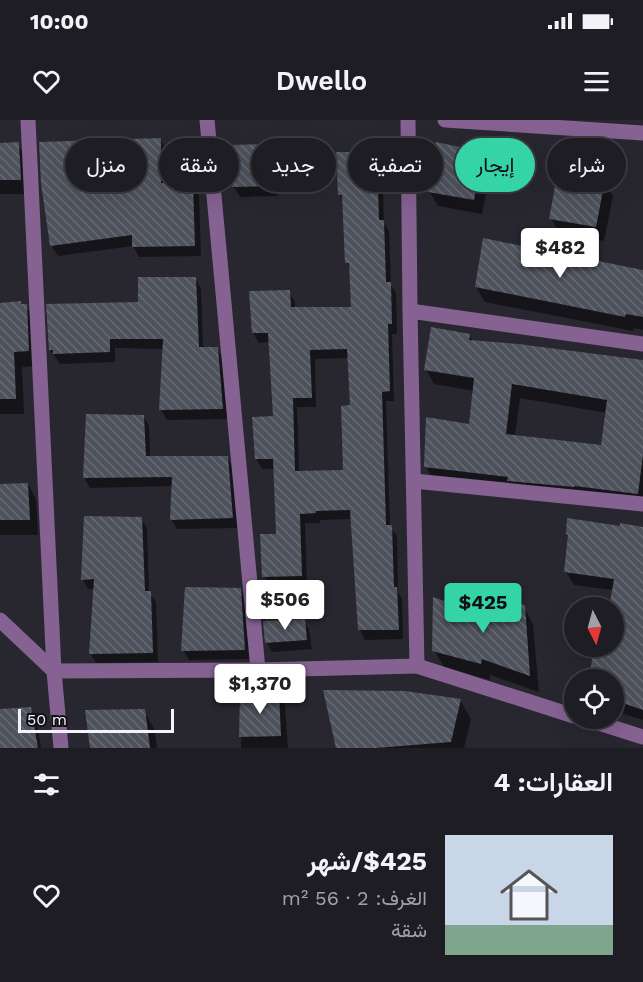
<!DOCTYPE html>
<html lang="ar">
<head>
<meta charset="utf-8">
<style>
	:root { --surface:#1e1d24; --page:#26262c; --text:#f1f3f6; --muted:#a1a2a6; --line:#3c3b41; --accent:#35d4a7 }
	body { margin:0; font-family:"Work Sans",Vazirmatn,sans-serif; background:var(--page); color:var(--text); direction:rtl; height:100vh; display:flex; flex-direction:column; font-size:22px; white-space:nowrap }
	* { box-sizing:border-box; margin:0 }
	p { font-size:20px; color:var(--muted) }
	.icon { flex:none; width:33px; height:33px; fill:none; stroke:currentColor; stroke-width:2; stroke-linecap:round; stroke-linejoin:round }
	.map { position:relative; height:628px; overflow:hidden; direction:ltr }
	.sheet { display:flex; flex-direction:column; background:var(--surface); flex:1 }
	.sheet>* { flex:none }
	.hud { position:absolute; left:18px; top:18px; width:608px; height:54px; direction:rtl; display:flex; gap:12px }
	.needle { width:39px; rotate:174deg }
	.tools { position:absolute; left:564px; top:477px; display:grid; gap:12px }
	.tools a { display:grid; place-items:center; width:60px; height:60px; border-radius:50%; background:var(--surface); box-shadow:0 6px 24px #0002,0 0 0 2px var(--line); font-size:30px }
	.scale { position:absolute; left:18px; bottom:15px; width:156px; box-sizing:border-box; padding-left:6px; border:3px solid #f4f3f9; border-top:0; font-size:16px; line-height:21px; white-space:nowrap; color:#f4f3f9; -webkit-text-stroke:4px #111014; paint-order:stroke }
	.price { position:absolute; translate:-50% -51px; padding:0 14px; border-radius:6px; background:#fff; color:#222; font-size:20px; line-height:39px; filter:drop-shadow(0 2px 3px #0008) }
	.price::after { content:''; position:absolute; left:50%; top:36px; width:18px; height:14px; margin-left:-9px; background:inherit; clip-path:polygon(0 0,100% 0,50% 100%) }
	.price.on { background:var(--accent); color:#111 }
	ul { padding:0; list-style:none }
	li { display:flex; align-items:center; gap:18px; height:150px; padding:0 30px }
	li span { display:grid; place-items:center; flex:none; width:168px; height:120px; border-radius:0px; color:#555 }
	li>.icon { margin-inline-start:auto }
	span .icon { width:72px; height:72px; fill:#fffc; stroke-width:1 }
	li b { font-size:26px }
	h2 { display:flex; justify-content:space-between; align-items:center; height:72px; padding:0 30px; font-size:26px }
	.pill { padding:0 21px; border-radius:27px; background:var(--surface); box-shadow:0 6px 24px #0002,0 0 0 2px var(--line); font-size:21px; line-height:54px }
	.pill.on { background:var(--accent); color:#111 }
	.status { display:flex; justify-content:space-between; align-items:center; height:42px; padding:0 30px; background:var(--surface); direction:ltr }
	.status svg { height:16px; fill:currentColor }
	header { display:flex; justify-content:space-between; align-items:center; height:78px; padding:0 30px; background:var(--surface); font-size:27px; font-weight:600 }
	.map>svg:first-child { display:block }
	.shadow { fill:#0007; fill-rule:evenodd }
	.building { fill:url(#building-back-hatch); fill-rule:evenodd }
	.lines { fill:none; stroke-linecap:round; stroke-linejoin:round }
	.minor { stroke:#856292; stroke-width:15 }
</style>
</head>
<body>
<div class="status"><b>10:00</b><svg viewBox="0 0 49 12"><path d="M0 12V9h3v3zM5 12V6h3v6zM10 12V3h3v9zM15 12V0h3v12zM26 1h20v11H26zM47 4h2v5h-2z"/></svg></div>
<header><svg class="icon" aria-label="menu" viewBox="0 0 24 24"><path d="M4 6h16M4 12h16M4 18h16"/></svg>Dwello<svg class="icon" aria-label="heart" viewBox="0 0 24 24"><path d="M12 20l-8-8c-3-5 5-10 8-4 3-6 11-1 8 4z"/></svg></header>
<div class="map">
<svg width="643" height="628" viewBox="0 0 643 628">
	<defs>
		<pattern id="building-back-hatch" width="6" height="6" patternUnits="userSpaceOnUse" patternTransform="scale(1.5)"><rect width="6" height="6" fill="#4e525c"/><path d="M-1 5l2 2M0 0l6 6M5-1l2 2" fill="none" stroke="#686b74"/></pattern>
	</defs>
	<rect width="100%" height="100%" fill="#282730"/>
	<!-- shadow -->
	<g class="shadow">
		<path d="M160,19L166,30V65H192L199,76L201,136L139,137L133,126L58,136L51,125Z"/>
		<path d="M0,24H18L27,39L29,74H0Z"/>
		<path d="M231,26H270L276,35L277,76L240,77L234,67Z"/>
		<path d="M376,33L382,43L384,102L389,111L391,165L396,173L397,214H392L394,281H386L390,407L397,416L398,473L402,478L403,519L365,520L360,510L352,399L320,400V403H305L307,465L270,466L264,456L278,415L275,349H262L256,339L254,298H274L270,222L259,223L253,213L289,172L295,182V188H353L350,148L347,142L344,81L340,75ZM349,238L352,287L345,352H299L297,287H316L315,239Z"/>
		<path d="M483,34L491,48L482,94L438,86L429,71Z"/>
		<path d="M604,61L613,76L604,121L560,113L551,99Z"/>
		<path d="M643,151V210L634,208L633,211L485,182L476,167Z"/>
		<path d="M196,159L201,169L203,228L217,229L223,238L228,299L167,300L161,290L164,229L115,228V242L60,244L50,230L140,183Z"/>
		<path d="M0,185L26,186L35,200L37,246L22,247L24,294H0Z"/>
		<path d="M469,215L473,222L643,242V387L434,361L426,347L470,306L474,271L434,264L426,249ZM520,278L607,293L603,326L515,316Z"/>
		<path d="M144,297L149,306L150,337L228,338L233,348L238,408L177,409L171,399L173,366L90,368L84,358Z"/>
		<path d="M28,364L36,379L38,415H0V365Z"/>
		<path d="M141,398L147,408L149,472L156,482L158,542L96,543L91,534L94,469H88L82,459Z"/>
		<path d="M621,408H643V600L614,591L613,470L574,465L566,452L569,418L567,414Z"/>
		<path d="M240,469L245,479L250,539L189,540L183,530Z"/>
		<path d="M524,487L533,504L539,572L490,555V560L444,547L434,530L493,499Z"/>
		<path d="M304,501L309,510L312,529L272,532L267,523Z"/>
		<path d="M242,574H278L285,586L288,628H241Z"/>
		<path d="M460,580L471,599L464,628H338Z"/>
		<path d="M31,589L36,599L41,628H0V590Z"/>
		<path d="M144,591L155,610L157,628H91Z"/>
	</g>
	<!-- building -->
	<g class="building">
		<path d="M161,18V63L193,64L195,126L132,127V115L50,126L41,63L39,22Z"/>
		<path d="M19,22L21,60H0V23Z"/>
		<path d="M436,22L483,32L474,80L428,72Z"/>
		<path d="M271,24L272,66L232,67L230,25Z"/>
		<path d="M336,32H377L379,100H384L386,162H391L392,204H388L390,271L382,272L386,405H392L394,467H397L399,510H358L350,390L316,391V393L300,394L302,456L262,457L260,414H276L273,339H255L252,297L273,296L268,213H252L249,171L290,170L291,187H351L349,143H345L342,75H338ZM347,229L350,285L341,286L343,350L295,351L293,278H312L310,230Z"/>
		<path d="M558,50L605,60L596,107L549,99Z"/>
		<path d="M483,118L643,150V197L626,194L625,197L475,167Z"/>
		<path d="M138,157H196L199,227H218L223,289L159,290L163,219H110V232L53,234V230H49L46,184L138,182Z"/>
		<path d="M21,181V184H27L29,231L14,232L16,279H0V183Z"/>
		<path d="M431,207L470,214L469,220L518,224L643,240V334L638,374L575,366L574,367L507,361L508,357L424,347L426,297L469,304L474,258L424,250ZM512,264L607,280L601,325L506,314Z"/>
		<path d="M86,294L144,295L146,336H228L233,398L170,400L172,357L83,358Z"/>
		<path d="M28,363L30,400H0V364Z"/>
		<path d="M84,396L142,397L145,471H151L153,533L89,534L94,459L81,460Z"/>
		<path d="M567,398L620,406V403L643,407V590L614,580V560H589L594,526H614V488H609L614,459L564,452L568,415L566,414Z"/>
		<path d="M185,467L241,468L245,530L181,531Z"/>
		<path d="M433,477L491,497L492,477L525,485L530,556L482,539L481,544L432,531Z"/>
		<path d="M305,499L307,520L265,523L263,501Z"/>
		<path d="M323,570L405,571L461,579L451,622L376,628H336Z"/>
		<path d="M279,572L281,616L239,617L240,573Z"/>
		<path d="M31,587L38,628H0V589Z"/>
		<path d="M145,589L150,628H90L85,590Z"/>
	</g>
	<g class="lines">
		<!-- minor -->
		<g class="minor">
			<path d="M28,0L54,551L258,550L417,546L410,191L408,0"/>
			<path d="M207,0L258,550"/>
			<path d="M445,0L643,13"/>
			<path d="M410,191L643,224"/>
			<path d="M414,361L643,384"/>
			<path d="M0,500L54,551L61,628"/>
			<path d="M417,546L574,596"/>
			<path d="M583,598L643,617"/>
		</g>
	</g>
</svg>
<div class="tools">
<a><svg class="needle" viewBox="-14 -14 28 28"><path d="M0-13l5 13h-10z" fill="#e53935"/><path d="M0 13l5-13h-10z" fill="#a1a2a6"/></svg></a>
<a><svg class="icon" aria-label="locate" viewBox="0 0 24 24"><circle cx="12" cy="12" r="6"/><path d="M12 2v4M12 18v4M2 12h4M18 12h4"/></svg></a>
</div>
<div class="scale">50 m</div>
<b class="price" style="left:560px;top:159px">$482</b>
<b class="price" style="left:285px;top:511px">$506</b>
<b class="price on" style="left:483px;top:514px">$425</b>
<b class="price" style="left:260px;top:595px">$1,370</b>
<div class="hud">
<a class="pill">شراء</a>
<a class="pill on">إيجار</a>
<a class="pill">تصفية</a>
<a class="pill">جديد</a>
<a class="pill">شقة</a>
<a class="pill">منزل</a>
</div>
</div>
<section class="sheet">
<h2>العقارات: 4<svg class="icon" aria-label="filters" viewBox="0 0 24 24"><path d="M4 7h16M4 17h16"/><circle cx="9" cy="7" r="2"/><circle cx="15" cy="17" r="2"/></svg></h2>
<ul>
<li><span style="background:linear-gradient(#c9d6e8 75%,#7fa58c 0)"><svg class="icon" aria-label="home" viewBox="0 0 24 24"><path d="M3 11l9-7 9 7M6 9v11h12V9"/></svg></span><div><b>$425/شهر</b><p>الغرف: 2 · 56 m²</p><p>شقة</p></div><svg class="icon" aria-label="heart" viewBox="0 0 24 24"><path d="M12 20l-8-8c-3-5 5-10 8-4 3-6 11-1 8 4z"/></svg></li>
</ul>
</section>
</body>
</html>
